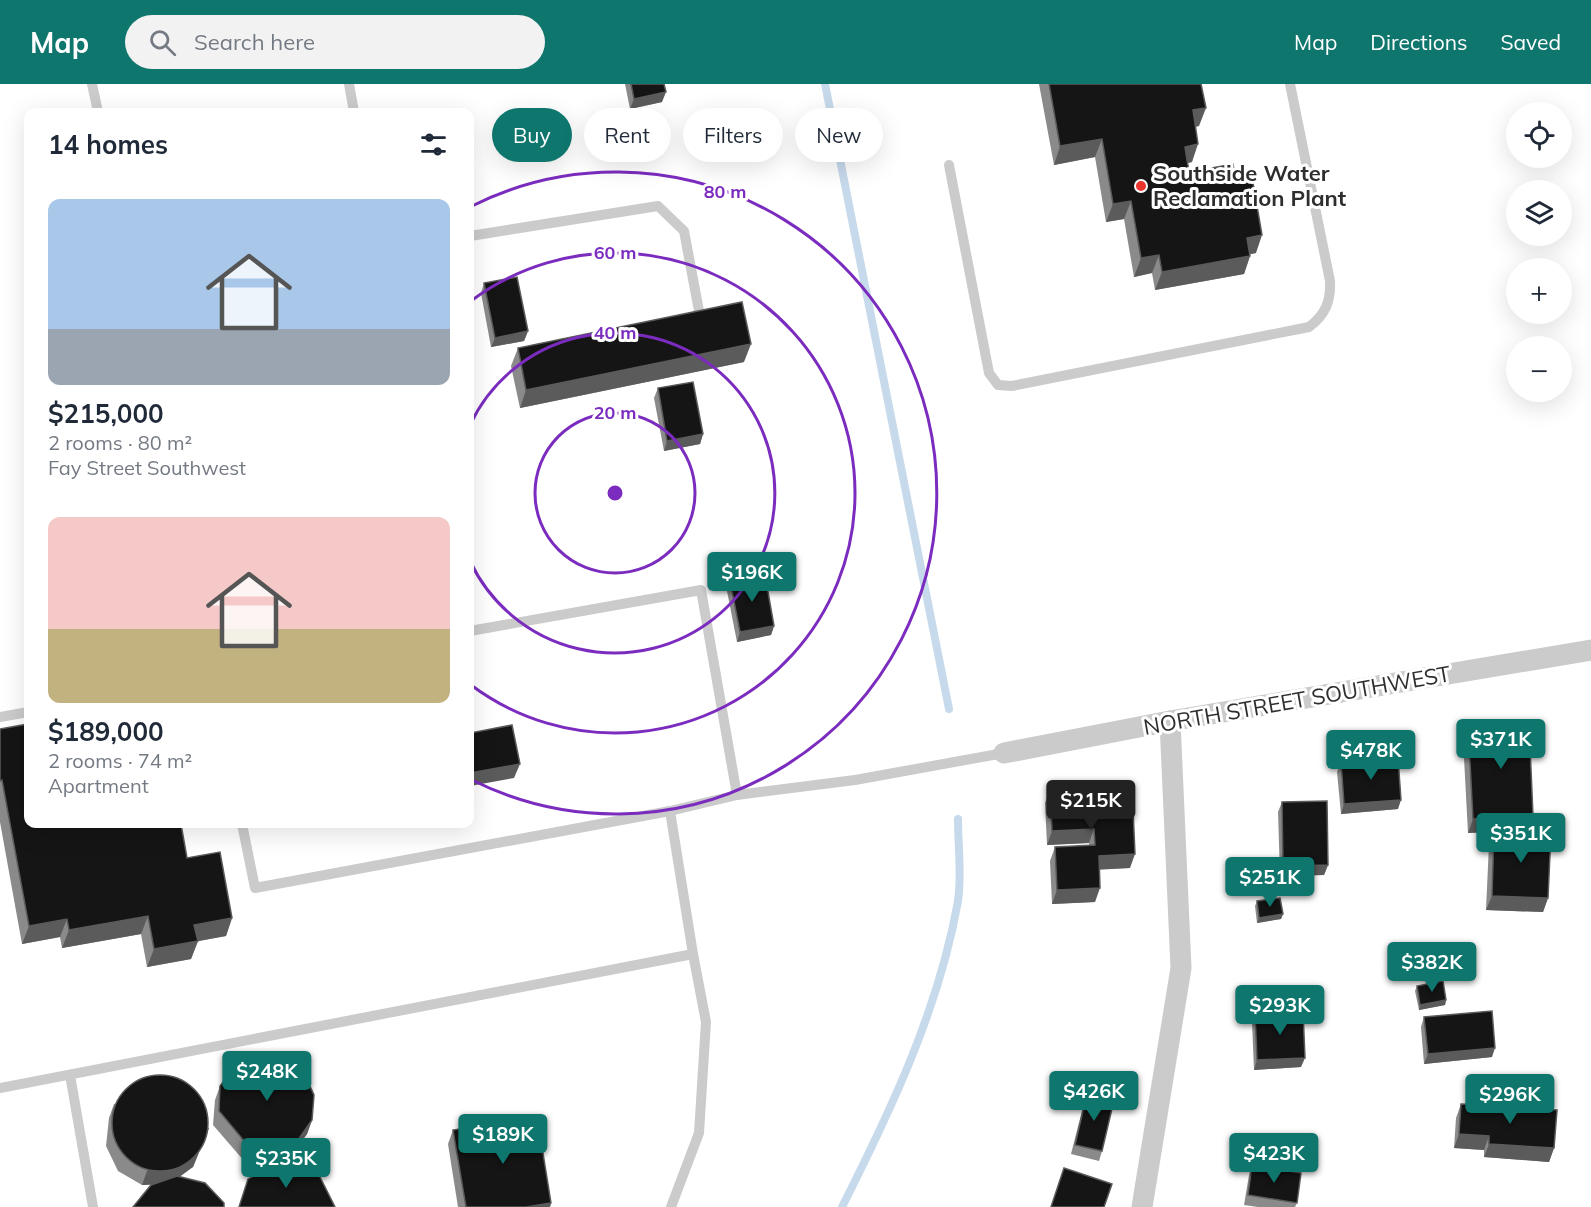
<!DOCTYPE html>
<html lang="en">
<head>
<meta charset="utf-8">
<style>
	:root { --surface:#fff; --page:#f2f2f3; --text:#1f2937; --muted:#747a83; --accent:#0f766e }
	body { margin:0; font-family:Mulish,sans-serif; background:var(--page); color:var(--text); height:100vh; display:flex; flex-direction:column; font-size:22px; white-space:nowrap }
	* { box-sizing:border-box; margin:0 }
	p { font-size:20px; color:var(--muted) }
	.icon { flex:none; width:33px; height:33px; fill:none; stroke:currentColor; stroke-width:2; stroke-linecap:round; stroke-linejoin:round }
	.map { position:relative; flex:1; overflow:hidden }
	.details { position:absolute; left:24px; top:24px; width:450px; height:720px; display:flex; flex-direction:column; background:var(--surface); border-radius:12px; box-shadow:0 6px 24px #0002 }
	.details>* { flex:none }
	.top-card { position:absolute; left:492px; top:24px; width:570px; height:54px; display:flex; gap:12px }
	.controls { position:absolute; left:1506px; top:18px; display:grid; gap:12px }
	.controls a { display:grid; place-items:center; width:66px; height:66px; border-radius:50%; background:var(--surface); box-shadow:0 6px 24px #0002; font-size:30px }
	.price { position:absolute; translate:-50% -51px; padding:0 14px; border-radius:6px; background:var(--accent); color:#fff; font-size:20px; line-height:39px; filter:drop-shadow(0 2px 3px #0008) }
	.price::after { content:''; position:absolute; left:50%; top:36px; width:18px; height:14px; margin-left:-9px; background:inherit; clip-path:polygon(0 0,100% 0,50% 100%) }
	.price.on { background:#222; color:#fff }
	ul { padding:0; list-style:none }
	li { display:grid; align-content:center; gap:12px; height:318px; padding:0 24px }
	li span { display:grid; place-items:center; height:186px; border-radius:12px; color:#555 }
	li>.icon { margin-inline-start:auto }
	span .icon { width:108px; height:108px; fill:#fffc; stroke-width:1 }
	li b { font-size:26px }
	h2 { display:flex; justify-content:space-between; align-items:center; height:72px; padding:0 24px; font-size:26px }
	.chip { padding:0 21px; border-radius:27px; background:var(--surface); box-shadow:0 6px 24px #0002; font-size:21px; line-height:54px }
	.chip.on { background:var(--accent); color:#fff }
	header { display:flex; align-items:center; gap:36px; box-sizing:border-box; height:84px; padding:0 30px; background:var(--accent); color:#fff }
	header strong { font-size:28px }
	nav { display:flex; gap:33px; margin-inline-start:auto; font-size:21px }
	.search { width:420px; height:54px; background:var(--page); display:flex; align-items:center; gap:15px; box-sizing:border-box; padding:0 21px; border-radius:33px; color:var(--muted); font-size:22px }
	.map>svg:first-child { display:block }
	.lines { fill:none; stroke-linecap:round; stroke-linejoin:round }
	.stream { stroke:#c7daec; stroke-width:8 }
	.service { stroke:#cbcbcb; stroke-width:10 }
	.minor { stroke:#cbcbcb; stroke-width:21 }
	.wall { fill:#8a8a8a }
	.shaded-wall { fill:#5b5b5b }
	.building { fill:#151515; stroke:#5b5b5b; stroke-width:1.5 }
	.ring { fill:none; stroke:#7b2cbf; stroke-width:3 }
	.poi-dot { fill:#ea342c; stroke:#fff; stroke-width:2 }
	.labels { text-anchor:middle; stroke-width:6; stroke-linejoin:round; paint-order:stroke }
	.poi-label { font-size:22px; font-weight:bold; fill:#2e2e2e; stroke:#fff; text-anchor:start }
	.street-label { font-size:22px; fill:#2e2e2e; stroke:#fff }
	.centre { fill:#7b2cbf; stroke:#fff; stroke-width:3 }
	.ring-label { font-size:18px; text-anchor:middle; font-weight:bold; fill:#7b2cbf; stroke:#fff; stroke-width:6; stroke-linejoin:round; paint-order:stroke }
</style>
</head>
<body>
<header>
<strong>Map</strong>
<div class="search"><svg class="icon" aria-label="search" viewBox="0 0 24 24"><circle cx="10" cy="10" r="6"/><path d="M15 15l6 6"/></svg>Search here</div>
<nav><a>Map</a><a>Directions</a><a>Saved</a></nav>
</header>
<div class="map">
<svg width="1591" height="1123" viewBox="0 0 1591 1123">
	<rect width="100%" height="100%" fill="#fff"/>
	<g class="lines">
		<!-- stream -->
		<g class="stream">
			<path d="M825,0L949,625"/>
			<path d="M842,1123C891,1026 939,925 958,817C962,792 958,762 958,735"/>
		</g>
		<!-- service -->
		<g class="service">
			<path d="M92,0L98,28"/>
			<path d="M349,0L354,28"/>
			<path d="M949,81L989,289L998,301L1012,302L1309,243C1325,231 1331,218 1330,197L1290,0"/>
			<path d="M470,152L658,122L684,147L699,227"/>
			<path d="M470,547L701,506L737,711L855,696L1004,669"/>
			<path d="M0,633L28,628"/>
			<path d="M242,740L255,804L670,727"/>
			<path d="M70,991L93,1123"/>
			<path d="M0,1004L693,870L670,727L737,711"/>
			<path d="M671,1123L699,1049L706,938L693,870"/>
		</g>
		<!-- minor -->
		<g class="minor">
			<path d="M1004,669L1170,637L1591,566"/>
			<path d="M1142,1123L1181,884L1170,637"/>
		</g>
	</g>
	<!-- wall -->
	<g class="wall">
		<path d="M625,0H664L662,18L630,25Z"/>
		<path d="M1039,0H1201L1199,42L1195,43L1192,78L1188,79L1189,88L1236,96L1256,169L1250,170V172L1244,190L1155,206L1152,189L1134,193L1124,135L1106,138L1095,73L1054,81Z"/>
		<path d="M484,199L528,247L524,257L491,263L481,209Z"/>
		<path d="M518,264L744,278L520,324L511,282Z"/>
		<path d="M658,304L703,350L700,360L664,367L654,314Z"/>
		<path d="M730,497L774,542L771,551L737,558L727,507Z"/>
		<path d="M1468,641L1533,732L1528,746L1513,747L1548,814L1543,828L1486,826L1489,760L1493,748L1468,749L1463,655Z"/>
		<path d="M0,645L28,740L187,774L232,834L226,852L198,857L191,875L147,883L141,850L62,864L60,853L22,860L0,738Z"/>
		<path d="M1341,678L1398,725L1341,730L1337,688Z"/>
		<path d="M1132,702L1130,784L1100,785L1095,818L1052,820L1050,777L1055,763L1089,762V759L1047,761L1045,719L1050,705Z"/>
		<path d="M1282,718L1328,781L1324,791L1280,792L1278,728Z"/>
		<path d="M1257,817L1283,830L1281,835L1257,839L1255,822Z"/>
		<path d="M1417,902L1446,916L1445,921L1419,926L1415,907Z"/>
		<path d="M1255,929L1301,983L1254,986L1252,938Z"/>
		<path d="M1424,933L1492,973L1424,980L1421,943Z"/>
		<path d="M220,1002L312,1036L307,1050L292,1070L269,1080L245,1078L213,1041L215,1016Z"/>
		<path d="M1087,1009L1102,1067L1099,1077L1071,1070L1084,1019Z"/>
		<path d="M114,1020L209,1044L193,1083L153,1100L142,1101L118,1087L106,1062L109,1034Z"/>
		<path d="M1461,1020L1554,1064L1549,1078L1484,1073V1066L1454,1064L1456,1034Z"/>
		<path d="M453,1046L551,1119L550,1123H458L448,1060Z"/>
		<path d="M1252,1081L1297,1119L1295,1123H1258L1244,1121L1249,1091Z"/>
	</g>
	<!-- shaded-wall -->
	<g class="shaded-wall">
		<path d="M666,8L662,18L630,25L634,15Z"/>
		<path d="M1206,24L1199,42L1186,44L1193,26Z"/>
		<path d="M1102,55L1095,73L1054,81L1060,62Z"/>
		<path d="M1198,60L1192,78L1178,81L1185,63Z"/>
		<path d="M1131,117L1124,135L1106,138L1113,120Z"/>
		<path d="M1262,151L1256,169L1241,172L1247,154Z"/>
		<path d="M1159,171L1152,189L1134,193L1141,174Z"/>
		<path d="M1250,172L1244,190L1155,206L1162,188Z"/>
		<path d="M528,247L524,257L491,263L495,254Z"/>
		<path d="M751,260L744,278L520,324L526,306Z"/>
		<path d="M703,350L700,360L664,367L667,357Z"/>
		<path d="M774,542L771,551L737,558L740,548Z"/>
		<path d="M520,680L514,694L470,702V689Z"/>
		<path d="M1401,716L1398,725L1341,730L1344,720Z"/>
		<path d="M1533,732L1528,746L1468,749L1473,735Z"/>
		<path d="M1094,745L1089,759L1047,761L1052,747Z"/>
		<path d="M1135,770L1130,784L1094,786L1099,772Z"/>
		<path d="M1328,781L1324,791L1280,792L1283,782Z"/>
		<path d="M1100,804L1095,818L1052,820L1057,806Z"/>
		<path d="M1492,812L1548,814L1543,828L1486,826Z"/>
		<path d="M1283,830L1281,835L1257,839L1259,834Z"/>
		<path d="M148,832L141,850L62,864L69,846Z"/>
		<path d="M232,834L226,852L188,859L194,841Z"/>
		<path d="M67,835L60,853L22,860L29,842Z"/>
		<path d="M198,857L191,875L147,883L154,865Z"/>
		<path d="M1446,916L1445,921L1419,926L1420,921Z"/>
		<path d="M1495,964L1492,973L1424,980L1428,970Z"/>
		<path d="M1305,974L1301,983L1254,986L1257,976Z"/>
		<path d="M312,1036L307,1050L292,1070L269,1080L245,1078L250,1064Z"/>
		<path d="M209,1044L193,1083L170,1100L142,1101L147,1087Z"/>
		<path d="M1459,1050L1489,1052L1484,1066L1454,1064Z"/>
		<path d="M1489,1060L1554,1064L1549,1078L1484,1073Z"/>
		<path d="M551,1119L550,1123H526Z"/>
	</g>
	<!-- building -->
	<g class="building">
		<path d="M631,0H664L666,8L634,15Z"/>
		<path d="M1049,0H1201L1206,24L1193,26L1198,60L1185,63L1189,88L1233,80L1236,96L1252,93L1262,151L1247,154L1250,172L1162,188L1159,171L1141,174L1131,117L1113,120L1102,55L1060,62Z"/>
		<path d="M517,193L528,247L495,254L484,199Z"/>
		<path d="M742,218L751,260L526,306L518,264Z"/>
		<path d="M693,298L703,350L667,357L658,304Z"/>
		<path d="M765,491L774,542L740,548L730,497Z"/>
		<path d="M1529,638L1533,732L1473,735L1468,641Z"/>
		<path d="M28,640V740H181L187,774L220,768L232,834L194,841L198,857L154,865L148,832L69,846L67,835L29,842L2,696L0,697V645Z"/>
		<path d="M512,641L520,680L470,689V649Z"/>
		<path d="M1398,674L1401,716L1344,720L1341,678Z"/>
		<path d="M1132,702L1135,770L1099,772L1100,804L1057,806L1055,763L1095,761L1094,745L1052,747L1050,705Z"/>
		<path d="M1327,717L1328,781L1283,782L1282,718Z"/>
		<path d="M1494,746L1551,748L1548,814L1492,812Z"/>
		<path d="M1280,814L1283,830L1259,834L1257,817Z"/>
		<path d="M1443,897L1446,916L1420,921L1417,902Z"/>
		<path d="M1303,927L1305,974L1257,976L1255,929Z"/>
		<path d="M1492,927L1495,964L1428,970L1424,933Z"/>
		<path d="M258,972L283,973L303,987L314,1011L312,1036L298,1056L275,1066L250,1064L219,1027L220,1002L235,982Z"/>
		<circle cx="160" cy="1039" r="48"/>
		<path d="M1087,1009L1114,1016L1102,1067L1075,1061Z"/>
		<path d="M1461,1020L1557,1026L1554,1064L1489,1060V1052L1459,1050Z"/>
		<path d="M537,1032L551,1119L526,1123H466L453,1046Z"/>
		<path d="M282,1078L318,1089L335,1123H239L248,1095Z"/>
		<path d="M1252,1081L1301,1089L1297,1119L1248,1111Z"/>
		<path d="M1064,1084L1112,1100L1104,1123H1051Z"/>
		<path d="M177,1092L205,1099L224,1119V1123H133L151,1101Z"/>
	</g>
	<!-- distance rings -->
	<g class="ring">
		<circle cx="615" cy="409" r="80"/>
		<path d="M470 341A160 160 0 1 1 470 477"/>
		<path d="M471 217A240 240 0 1 1 471 601"/>
		<path d="M472 122A321 321 0 1 1 472 696"/>
	</g>
	<!-- markers -->
	<circle class="poi-dot" cx="1141" cy="102" r="6"/>
	<g class="labels">
		<!-- poi labels -->
		<g class="poi-label">
			<text x="1153" y="97">Southside Water<tspan x="1153" dy="25">Reclamation Plant</tspan></text>
		</g>
		<!-- street labels -->
		<g class="street-label">
			<text transform="translate(1297 616) rotate(-10)" y="8">NORTH STREET SOUTHWEST</text>
		</g>
	</g>
	<circle cx="615" cy="409" r="9" class="centre"/>
	<g class="ring-label">
		<text x="725" y="114">80 m</text>
		<text x="615" y="175">60 m</text>
		<text x="615" y="255">40 m</text>
		<text x="615" y="335">20 m</text>
	</g>
</svg>
<div class="controls">
<a><svg class="icon" aria-label="locate" viewBox="0 0 24 24"><circle cx="12" cy="12" r="6"/><path d="M12 2v4M12 18v4M2 12h4M18 12h4"/></svg></a>
<a><svg class="icon" aria-label="layers" viewBox="0 0 24 24"><path d="M12 4l9 5-9 5-9-5zM3 14l9 5 9-5"/></svg></a>
<a>+</a>
<a>−</a>
</div>
<b class="price" style="left:752px;top:519px">$196K</b>
<b class="price" style="left:1501px;top:686px">$371K</b>
<b class="price" style="left:1371px;top:697px">$478K</b>
<b class="price on" style="left:1091px;top:747px">$215K</b>
<b class="price" style="left:1521px;top:780px">$351K</b>
<b class="price" style="left:1270px;top:824px">$251K</b>
<b class="price" style="left:1432px;top:909px">$382K</b>
<b class="price" style="left:1280px;top:952px">$293K</b>
<b class="price" style="left:267px;top:1018px">$248K</b>
<b class="price" style="left:1094px;top:1038px">$426K</b>
<b class="price" style="left:1510px;top:1041px">$296K</b>
<b class="price" style="left:503px;top:1081px">$189K</b>
<b class="price" style="left:1274px;top:1100px">$423K</b>
<b class="price" style="left:286px;top:1105px">$235K</b>
<div class="top-card">
<a class="chip on">Buy</a>
<a class="chip">Rent</a>
<a class="chip">Filters</a>
<a class="chip">New</a>
</div>
<section class="details">
<h2>14 homes<svg class="icon" aria-label="filters" viewBox="0 0 24 24"><path d="M4 7h16M4 17h16"/><circle cx="9" cy="7" r="2"/><circle cx="15" cy="17" r="2"/></svg></h2>
<ul>
<li><span style="background:linear-gradient(#a9c7e8 70%,#9aa5b1 0)"><svg class="icon" aria-label="home" viewBox="0 0 24 24"><path d="M3 11l9-7 9 7M6 9v11h12V9"/></svg></span><div><b>$215,000</b><p>2 rooms · 80 m²</p><p>Fay Street Southwest</p></div></li>
<li><span style="background:linear-gradient(#f6c9c9 60%,#c2b280 0)"><svg class="icon" aria-label="home" viewBox="0 0 24 24"><path d="M3 11l9-7 9 7M6 9v11h12V9"/></svg></span><div><b>$189,000</b><p>2 rooms · 74 m²</p><p>Apartment</p></div></li>
</ul>
</section>
</div>
</body>
</html>
